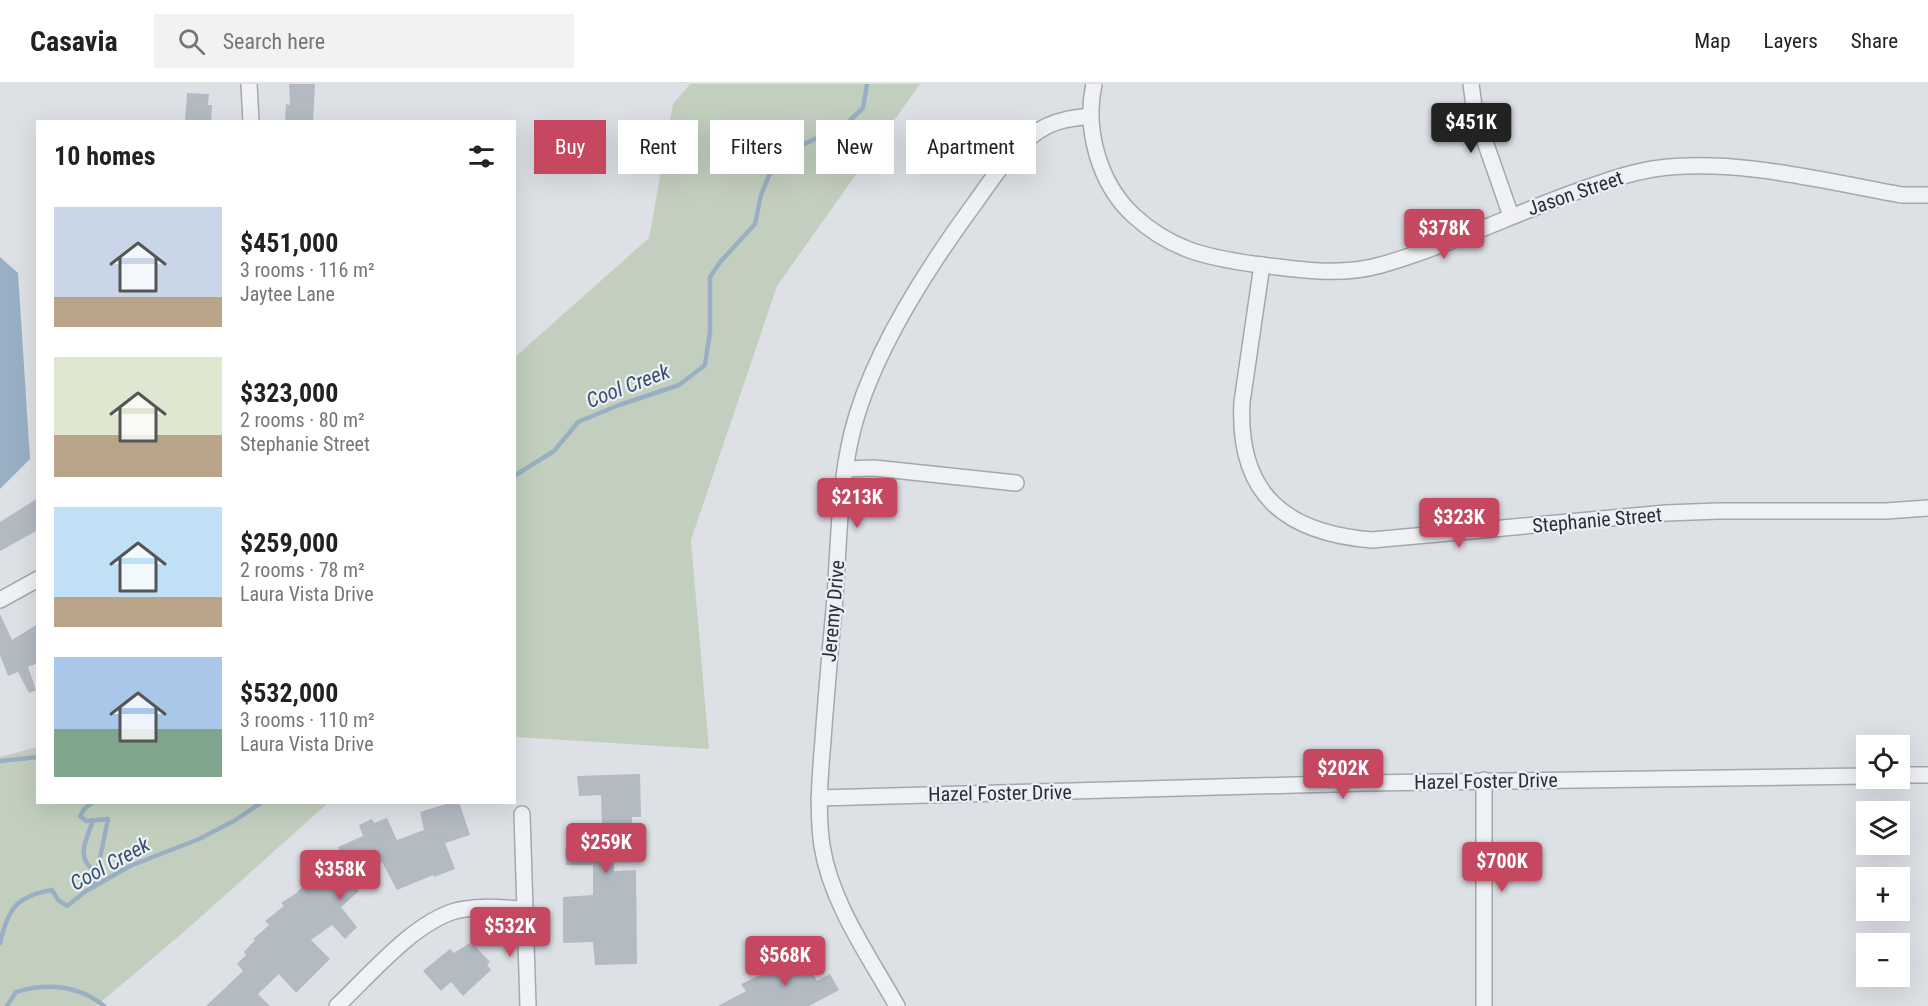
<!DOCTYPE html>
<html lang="en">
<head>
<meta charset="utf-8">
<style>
	:root { --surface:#fff; --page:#f2f2f2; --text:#222; --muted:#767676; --line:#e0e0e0; --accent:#c54860 }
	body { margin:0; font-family:"Roboto Condensed",sans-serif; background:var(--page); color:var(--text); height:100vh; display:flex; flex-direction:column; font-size:22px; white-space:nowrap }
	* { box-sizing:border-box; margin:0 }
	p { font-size:20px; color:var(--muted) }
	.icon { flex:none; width:33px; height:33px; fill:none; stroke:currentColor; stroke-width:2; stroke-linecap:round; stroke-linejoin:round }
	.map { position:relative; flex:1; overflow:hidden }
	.details { position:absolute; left:36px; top:36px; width:480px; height:684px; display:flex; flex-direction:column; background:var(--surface); border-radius:0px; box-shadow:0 6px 24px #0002 }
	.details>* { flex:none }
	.banner { position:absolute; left:534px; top:36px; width:570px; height:54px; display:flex; gap:12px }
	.fabs { position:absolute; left:1856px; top:651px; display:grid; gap:12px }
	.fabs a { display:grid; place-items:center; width:54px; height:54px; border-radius:0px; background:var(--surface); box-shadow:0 6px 24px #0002; font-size:30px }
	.price { position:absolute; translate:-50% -51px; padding:0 14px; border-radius:6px; background:var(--accent); color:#fff; font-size:20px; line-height:39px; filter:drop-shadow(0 2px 3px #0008) }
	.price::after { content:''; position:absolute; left:50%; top:36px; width:18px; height:14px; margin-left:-9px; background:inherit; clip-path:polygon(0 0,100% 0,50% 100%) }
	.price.on { background:#222; color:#fff }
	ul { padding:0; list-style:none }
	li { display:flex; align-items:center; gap:18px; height:150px; padding:0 18px }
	li span { display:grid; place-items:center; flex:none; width:168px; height:120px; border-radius:0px; color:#555 }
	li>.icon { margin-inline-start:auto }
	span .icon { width:72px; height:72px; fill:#fffc; stroke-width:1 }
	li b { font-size:26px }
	h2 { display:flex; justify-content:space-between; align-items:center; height:72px; padding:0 18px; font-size:26px }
	.tag { padding:0 21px; border-radius:0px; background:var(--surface); box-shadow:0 6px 24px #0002; font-size:21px; line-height:54px }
	.tag.on { background:var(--accent); color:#fff }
	header { display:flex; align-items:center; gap:36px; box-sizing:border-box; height:84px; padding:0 30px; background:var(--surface); border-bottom:2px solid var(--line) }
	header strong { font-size:28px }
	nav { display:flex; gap:33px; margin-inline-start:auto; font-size:21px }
	.search { width:420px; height:54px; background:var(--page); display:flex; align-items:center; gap:15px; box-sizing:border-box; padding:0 21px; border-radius:0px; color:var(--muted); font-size:22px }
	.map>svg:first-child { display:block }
	.green { fill:#c3cfbe }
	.water { fill:#99b0c4 }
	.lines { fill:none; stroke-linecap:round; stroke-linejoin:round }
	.stream { stroke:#99b0c4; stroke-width:4.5 }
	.building { fill:#b4bac2 }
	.street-casing { stroke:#a3a8af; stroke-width:18 }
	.street { stroke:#eff1f4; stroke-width:15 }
	.labels { text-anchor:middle; stroke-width:4.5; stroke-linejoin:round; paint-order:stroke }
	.street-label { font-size:20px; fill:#272f3b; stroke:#eceff4 }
	.water-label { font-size:21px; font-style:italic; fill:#34506c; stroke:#eceff4 }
</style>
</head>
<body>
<header>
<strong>Casavia</strong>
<div class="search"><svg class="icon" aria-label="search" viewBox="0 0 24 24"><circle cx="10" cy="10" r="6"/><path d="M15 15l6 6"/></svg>Search here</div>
<nav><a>Map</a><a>Layers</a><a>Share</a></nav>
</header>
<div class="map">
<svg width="1928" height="922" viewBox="0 0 1928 922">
	<rect width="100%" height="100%" fill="#dde1e6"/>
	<!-- green -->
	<g class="green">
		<path d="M690,0H920L777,202L691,456L709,665L515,653V273L649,154L673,20Z"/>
		<path d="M37,663L38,718L328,719L185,847L96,922H0V673Z"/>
	</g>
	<!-- water -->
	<path class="water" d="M0,173L18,189L30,375L0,405Z"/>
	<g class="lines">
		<!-- stream -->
		<g class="stream">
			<path d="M514,392L554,367L578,338L619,321L679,301L705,281L710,248V193L721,177L755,140L761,111L773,82L802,61L845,41L863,24L867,0"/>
			<path d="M0,677L38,673"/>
			<path d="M93,736C87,755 74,774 96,788"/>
			<path d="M94,803L108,735L86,737L80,732L85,724L94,718"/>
			<path d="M0,859C8,825 16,812 52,806L58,816L67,822L86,807L130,782L199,755L234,737L262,718"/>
			<path d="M7,922L16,908C47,899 78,901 104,922"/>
		</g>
	</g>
	<!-- building -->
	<g class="building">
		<path d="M289,0H315L313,38H285L286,20L290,21Z"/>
		<path d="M187,9L209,10L208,21H212L211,38H185Z"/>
		<path d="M38,414V446L0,467V438Z"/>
		<path d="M0,530L12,556L38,540V579L28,583L36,606L29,609L18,588L8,592L0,571Z"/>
		<path d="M640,690L641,733H632V756H613L614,787L636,786L637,880L595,881L593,858L564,859L563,857V813L593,811V781H566L565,764H582L581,740L602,739L601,711L579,712L577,692Z"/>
		<path d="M452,718H459L470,751L445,759L455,785L434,793L433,791L397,806L382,778L347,795L359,807L341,823L357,843L345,855L332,841L311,856L330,875L296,909L279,890L258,910L270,922H206L243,887L237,880L246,871L244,868L255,856L253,855L269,841L265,837L284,822L281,819L295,810L340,768L338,763L363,752L359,741L372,735L374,739L387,734L397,756L424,746L420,728Z"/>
		<path d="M471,858L490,878L487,881L491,886L463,912L451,898L441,907L423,887L450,865L454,869Z"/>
		<path d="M803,871L817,897L830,890L839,906L809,922H718L746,907L741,900Z"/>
	</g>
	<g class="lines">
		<defs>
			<g id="street">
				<path d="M249,0L251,38"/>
				<path d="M1094,0C1084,45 1099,99 1133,131C1170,165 1204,173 1253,180C1295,185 1339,193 1381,181C1444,163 1505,134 1567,111C1595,101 1623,90 1653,85C1733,73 1823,97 1902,111H1928"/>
				<path d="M1471,0L1475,29L1511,132"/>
				<path d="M1262,181L1242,318C1237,410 1285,449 1372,456L1666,429L1718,427H1886L1928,424"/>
				<path d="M846,385L874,384L1016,399"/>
				<path d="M0,516L38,495"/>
				<path d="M1899,691H1928"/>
				<path d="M1484,696V922"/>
				<path d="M819,714L1366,699L1866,692"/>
				<path d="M522,730L528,922"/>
				<path d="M337,922C370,891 412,840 455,827C477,821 502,824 524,825"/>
				<path d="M897,922C869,872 831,819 822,762C817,727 820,692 823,656C826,613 830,569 834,525C839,468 838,406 852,349C871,270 928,183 975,119C995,91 1016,58 1047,42C1061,35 1076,34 1091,32"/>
			</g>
		</defs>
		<!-- street casing -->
		<use href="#street" class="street-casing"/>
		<!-- street -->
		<use href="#street" class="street"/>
	</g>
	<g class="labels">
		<!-- street labels -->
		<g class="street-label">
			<text transform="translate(1575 109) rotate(-19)" y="7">Jason Street</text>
			<text transform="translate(1597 436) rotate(-5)" y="7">Stephanie Street</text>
			<text transform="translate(833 527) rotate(-85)" y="7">Jeremy Drive</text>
			<text transform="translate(1486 697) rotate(-1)" y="7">Hazel Foster Drive</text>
			<text transform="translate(1000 709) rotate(-1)" y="7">Hazel Foster Drive</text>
		</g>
		<!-- water labels -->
		<g class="water-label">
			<text transform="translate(628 302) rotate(-21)" y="7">Cool Creek</text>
			<text transform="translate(110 780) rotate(-29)" y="7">Cool Creek</text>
		</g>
	</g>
</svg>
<div class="fabs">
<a><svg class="icon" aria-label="locate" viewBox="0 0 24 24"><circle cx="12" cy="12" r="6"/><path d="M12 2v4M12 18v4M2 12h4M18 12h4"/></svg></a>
<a><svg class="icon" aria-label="layers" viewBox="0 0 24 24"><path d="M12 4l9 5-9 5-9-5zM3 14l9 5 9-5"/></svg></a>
<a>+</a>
<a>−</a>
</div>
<b class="price on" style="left:1471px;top:70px">$451K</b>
<b class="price" style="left:1444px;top:176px">$378K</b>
<b class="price" style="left:857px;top:445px">$213K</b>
<b class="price" style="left:1459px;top:465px">$323K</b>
<b class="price" style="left:1343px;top:716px">$202K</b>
<b class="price" style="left:606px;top:790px">$259K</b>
<b class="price" style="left:1502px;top:809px">$700K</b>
<b class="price" style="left:340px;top:817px">$358K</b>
<b class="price" style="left:510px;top:874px">$532K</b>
<b class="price" style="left:785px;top:903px">$568K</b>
<div class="banner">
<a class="tag on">Buy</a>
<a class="tag">Rent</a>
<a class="tag">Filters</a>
<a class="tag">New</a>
<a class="tag">Apartment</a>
</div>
<section class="details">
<h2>10 homes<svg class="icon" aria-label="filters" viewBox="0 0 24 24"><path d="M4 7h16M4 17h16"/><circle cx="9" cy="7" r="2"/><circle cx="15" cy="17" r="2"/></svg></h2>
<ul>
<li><span style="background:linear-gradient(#c9d6e8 75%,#b9a48a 0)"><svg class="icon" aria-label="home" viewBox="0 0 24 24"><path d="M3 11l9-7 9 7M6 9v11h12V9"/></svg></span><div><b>$451,000</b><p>3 rooms · 116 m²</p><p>Jaytee Lane</p></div></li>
<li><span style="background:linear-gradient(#dfe7d0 65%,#b9a48a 0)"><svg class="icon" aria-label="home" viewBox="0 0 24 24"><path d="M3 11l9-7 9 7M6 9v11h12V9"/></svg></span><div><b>$323,000</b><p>2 rooms · 80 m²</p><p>Stephanie Street</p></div></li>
<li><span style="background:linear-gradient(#bfe0f5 75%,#b9a48a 0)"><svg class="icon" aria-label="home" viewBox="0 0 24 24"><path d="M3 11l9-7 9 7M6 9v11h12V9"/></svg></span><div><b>$259,000</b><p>2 rooms · 78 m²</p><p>Laura Vista Drive</p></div></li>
<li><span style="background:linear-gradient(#a9c7e8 60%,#7fa58c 0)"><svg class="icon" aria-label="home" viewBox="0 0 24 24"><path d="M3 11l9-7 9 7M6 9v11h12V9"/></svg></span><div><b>$532,000</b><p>3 rooms · 110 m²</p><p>Laura Vista Drive</p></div></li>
</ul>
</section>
</div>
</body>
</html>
